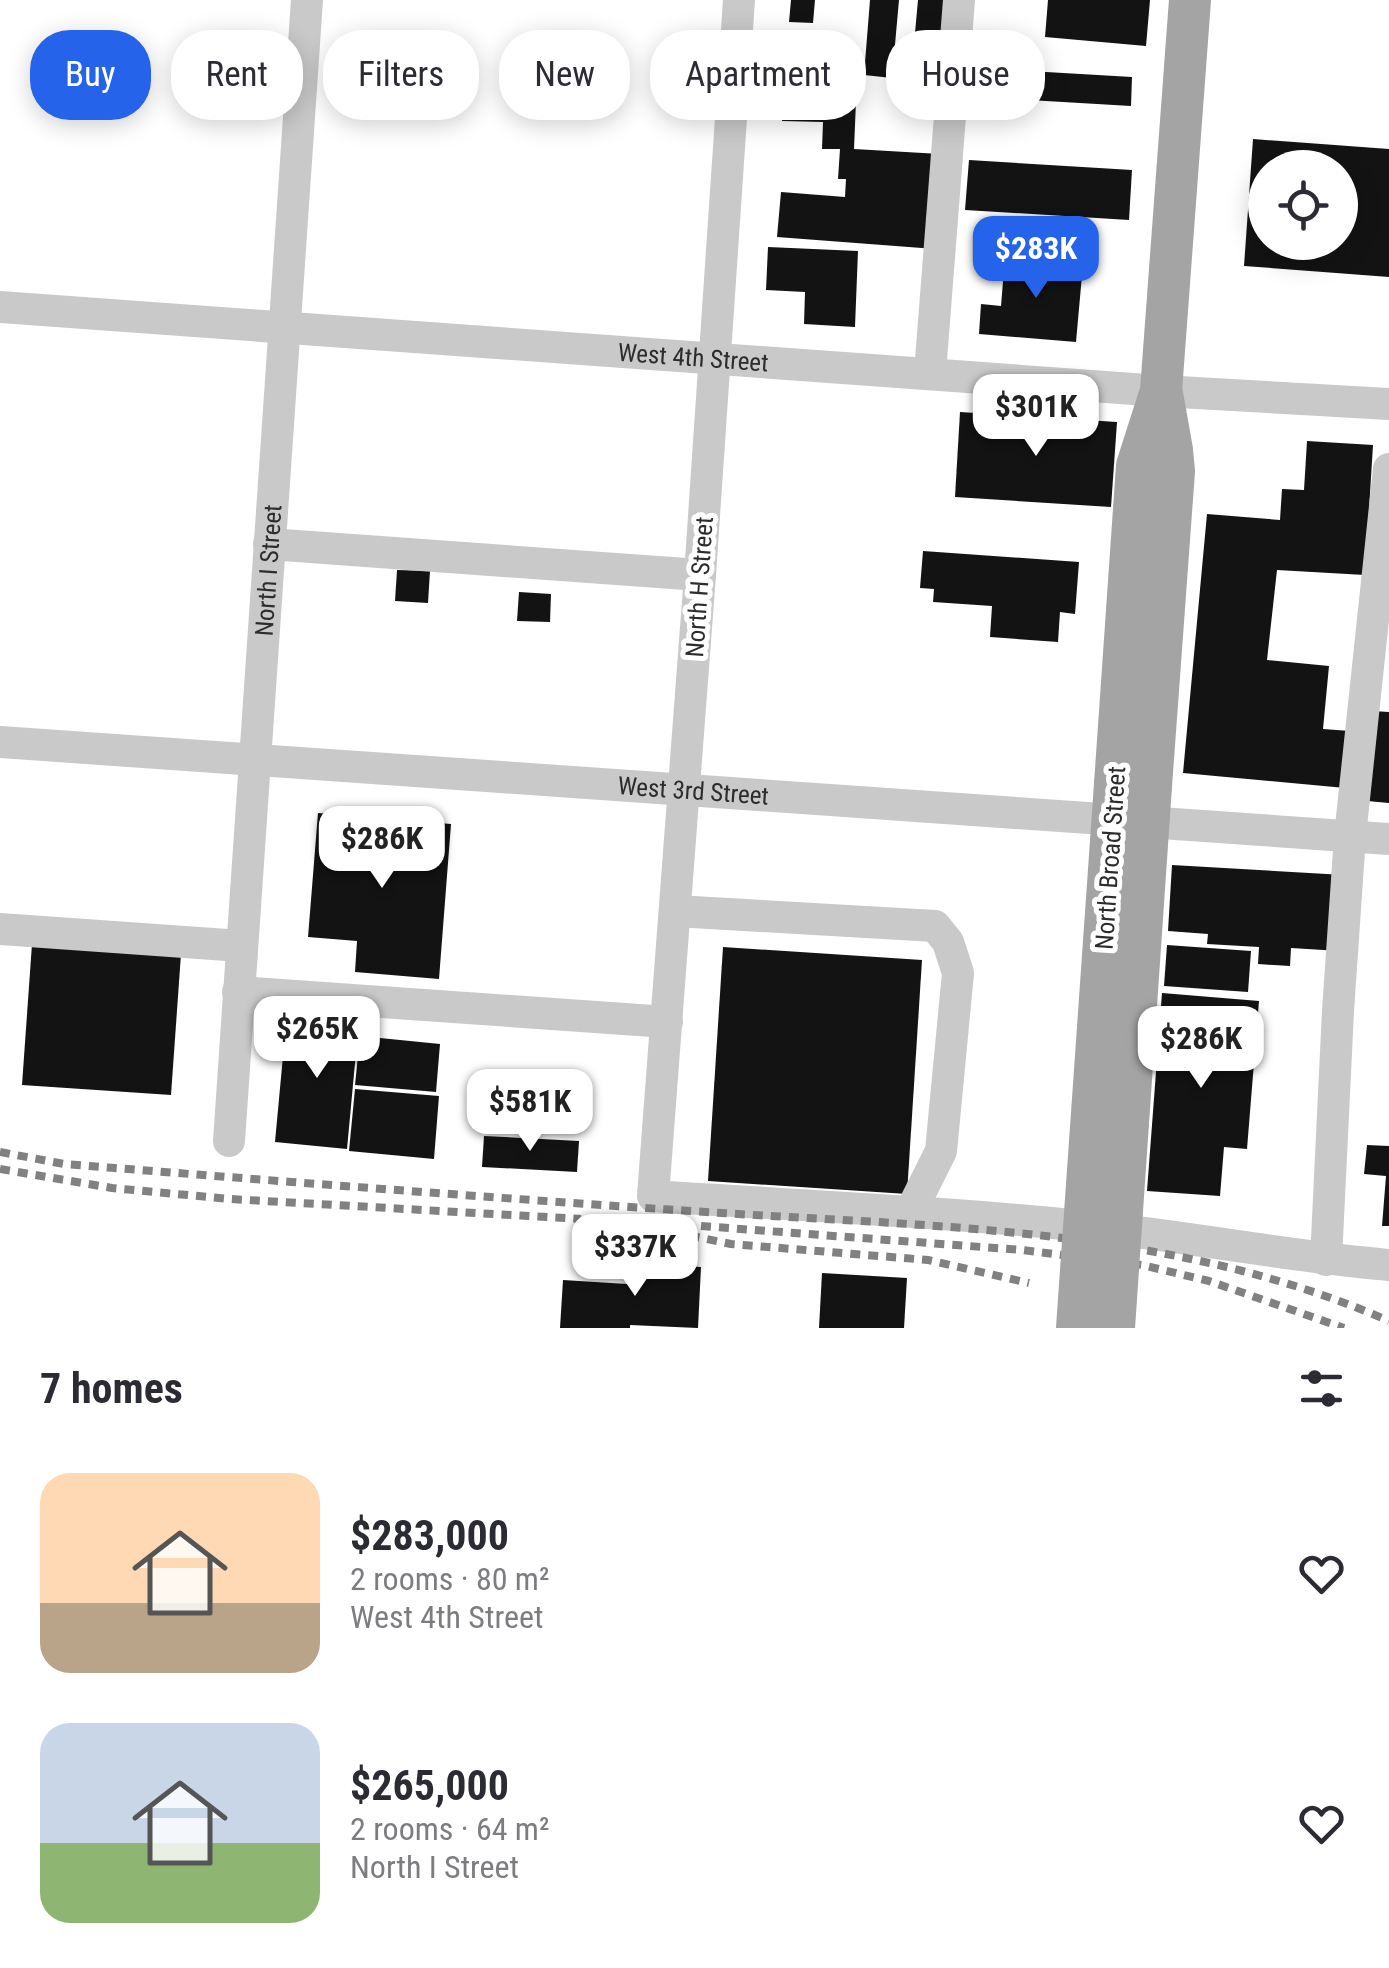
<!DOCTYPE html>
<html lang="en">
<head>
<meta charset="utf-8">
<style>
	:root { --surface:#fff; --page:#f2f2f3; --text:#2b2b33; --muted:#7c7c81; --accent:#2563eb }
	body { margin:0; font-family:"Roboto Condensed",sans-serif; background:var(--page); color:var(--text); height:100vh; display:flex; flex-direction:column; font-size:38px; white-space:nowrap }
	* { box-sizing:border-box; margin:0 }
	p { font-size:32px; color:var(--muted) }
	.icon { flex:none; width:55px; height:55px; fill:none; stroke:currentColor; stroke-width:2; stroke-linecap:round; stroke-linejoin:round }
	.map { position:relative; height:1328px; overflow:hidden }
	.details { display:flex; flex-direction:column; background:var(--surface); flex:1 }
	.details>* { flex:none }
	.guide { position:absolute; left:30px; top:30px; width:1330px; height:90px; display:flex; gap:20px }
	.fabs { position:absolute; left:1248px; top:150px; display:grid; gap:20px }
	.fabs a { display:grid; place-items:center; width:110px; height:110px; border-radius:50%; background:var(--surface); box-shadow:0 5px 25px #0003; font-size:50px }
	.price { position:absolute; translate:-50% -85px; padding:0 22px; border-radius:20px; background:#fff; color:#222; font-size:32px; line-height:65px; filter:drop-shadow(0 2px 5px #0008) }
	.price::after { content:''; position:absolute; left:50%; top:60px; width:30px; height:22px; margin-left:-15px; background:inherit; clip-path:polygon(0 0,100% 0,50% 100%) }
	.price.on { background:var(--accent); color:#fff }
	ul { padding:0; list-style:none }
	li { display:flex; align-items:center; gap:30px; height:250px; padding:0 40px }
	li span { display:grid; place-items:center; flex:none; width:280px; height:200px; border-radius:30px; color:#555 }
	li>.icon { margin-inline-start:auto }
	span .icon { width:120px; height:120px; fill:#fffc; stroke-width:1 }
	li b { font-size:42px }
	h2 { display:flex; justify-content:space-between; align-items:center; height:120px; padding:0 40px; font-size:42px }
	.chip { padding:0 35px; border-radius:40px; background:var(--surface); box-shadow:0 5px 25px #0003; font-size:35px; line-height:90px }
	.chip.on { background:var(--accent); color:#fff }
	.map>svg:first-child { display:block }
	.building { fill:#131313; fill-rule:evenodd }
	.lines { fill:none; stroke-linecap:round; stroke-linejoin:round }
	.minor { stroke:#c9c9c9; stroke-width:32 }
	.major { stroke:#a4a4a4; stroke-width:42 }
	.rail { stroke:#818181; stroke-width:8; stroke-dasharray:10 8; stroke-linecap:butt }
	.major-bridge { stroke:#a4a4a4; stroke-width:42 }
	.labels { text-anchor:middle; stroke-width:10; stroke-linejoin:round; paint-order:stroke }
	.street-label { font-size:25px; fill:#2c2c2c; stroke:#fff }
</style>
</head>
<body>
<div class="map">
<svg width="1389" height="1328" viewBox="0 0 1389 1328">
	<rect width="100%" height="100%" fill="#fff"/>
	<!-- building -->
	<g class="building">
		<path d="M791,0H815L813,23L789,22Z"/>
		<path d="M870,0H899L892,78L864,75Z"/>
		<path d="M918,0H953L947,69L912,66Z"/>
		<path d="M1048,0H1150L1146,46L1045,37Z"/>
		<path d="M784,57L833,58L831,101H856L854,149L940,154L935,249L777,237L781,192L845,197L846,179H838L840,149H822L823,122L782,121Z"/>
		<path d="M1013,70L1132,77L1131,106L1011,99Z"/>
		<path d="M1253,139L1389,149V277L1244,266ZM1265,168H1340V242H1265Z"/>
		<path d="M969,160L1132,170L1129,220L965,210Z"/>
		<path d="M768,247L858,251L855,327L804,324L805,292L766,290Z"/>
		<path d="M1005,257L1083,264L1076,342L979,334L981,304L1001,306Z"/>
		<path d="M960,412L1117,422L1111,507L955,497Z"/>
		<path d="M1307,441L1373,445L1365,575L1277,570L1267,660L1329,666L1323,729L1350,731L1345,788L1183,773L1207,514L1280,520L1282,489L1304,490Z"/>
		<path d="M923,551L1079,562L1075,614L1060,612L1058,642L990,637L992,606L933,602L934,589L920,588Z"/>
		<path d="M397,570L430,571L428,603L395,601Z"/>
		<path d="M519,592L551,594L550,622L517,621Z"/>
		<path d="M1373,711L1389,712V803L1367,801Z"/>
		<path d="M318,813L451,824L439,979L355,972L357,941L308,937Z"/>
		<path d="M1172,865L1344,875L1340,951L1291,948L1290,966L1258,964L1259,947L1207,944L1208,934L1168,931Z"/>
		<path d="M32,944L181,954L171,1095L22,1085Z"/>
		<path d="M1167,945L1251,951L1248,992L1164,986Z"/>
		<path d="M723,947L922,960L907,1194L708,1181Z"/>
		<path d="M1162,993L1259,1001L1247,1149L1224,1147L1220,1196L1147,1191Z"/>
		<path d="M287,1013L359,1020L347,1149L275,1142Z"/>
		<path d="M360,1036L440,1044L436,1092L355,1085Z"/>
		<path d="M355,1089L439,1096L434,1159L349,1151Z"/>
		<path d="M484,1136L579,1141L577,1172L482,1167Z"/>
		<path d="M1367,1145L1389,1146V1226H1382L1386,1176L1364,1174Z"/>
		<path d="M629,1263L701,1267L698,1328L630,1325V1328H560L563,1280L627,1284Z"/>
		<path d="M822,1273L907,1278L904,1328H819Z"/>
	</g>
	<g class="lines">
		<!-- minor -->
		<g class="minor">
			<path d="M739,0L700,575L653,1196C803,1206 953,1212 1102,1228C1198,1238 1293,1257 1389,1265"/>
			<path id="s1" d="M0,307L1161,391L1389,404"/>
			<path d="M930,373L959,0"/>
			<path d="M269,544L700,575"/>
			<path id="s2" d="M0,742L1389,839"/>
			<path d="M675,911L935,926L948,942L958,973L941,1151L916,1201L917,1213"/>
			<path d="M0,929L241,946"/>
			<path d="M238,992L667,1022"/>
			<path id="s3" d="M229,1141L307,0"/>
			<path d="M1326,1260L1338,1011L1350,836L1389,469"/>
		</g>
		<!-- major -->
		<g class="major">
			<path d="M1115,784L1137,466L1161,391L1190,0"/>
			<path d="M1151,786L1174,471L1172,450L1162,394"/>
		</g>
		<!-- rail -->
		<g class="rail">
			<path d="M0,1152L64,1164C278,1181 492,1198 706,1212C936,1227 1174,1227 1389,1321"/>
			<path d="M0,1169L112,1188L230,1199L581,1219"/>
			<path d="M619,1221L731,1244L928,1260L1029,1283"/>
			<path d="M701,1226L1022,1250L1142,1265L1209,1281L1344,1328"/>
		</g>
		<!-- major-bridge -->
		<g class="major-bridge">
			<path d="M1077,1328L1115,784"/>
			<path d="M1114,1328L1151,786"/>
		</g>
	</g>
	<g class="labels">
		<!-- street labels -->
		<g class="street-label">
			<text dy="9" stroke="none"><textPath href="#s1" startOffset="695">West 4th Street</textPath></text>
			<text dy="9" stroke="none"><textPath href="#s3" startOffset="572">North I Street</textPath></text>
			<text transform="translate(699 587) rotate(-86)" y="9">North H Street</text>
			<text dy="9" stroke="none"><textPath href="#s2" startOffset="695">West 3rd Street</textPath></text>
			<text transform="translate(1110 858) rotate(-86)" y="9">North Broad Street</text>
		</g>
	</g>
</svg>
<div class="fabs">
<a><svg class="icon" aria-label="locate" viewBox="0 0 24 24"><circle cx="12" cy="12" r="6"/><path d="M12 2v4M12 18v4M2 12h4M18 12h4"/></svg></a>
</div>
<b class="price on" style="left:1036px;top:301px">$283K</b>
<b class="price" style="left:1036px;top:459px">$301K</b>
<b class="price" style="left:382px;top:891px">$286K</b>
<b class="price" style="left:317px;top:1081px">$265K</b>
<b class="price" style="left:1201px;top:1091px">$286K</b>
<b class="price" style="left:530px;top:1154px">$581K</b>
<b class="price" style="left:635px;top:1299px">$337K</b>
<div class="guide">
<a class="chip on">Buy</a>
<a class="chip">Rent</a>
<a class="chip">Filters</a>
<a class="chip">New</a>
<a class="chip">Apartment</a>
<a class="chip">House</a>
</div>
</div>
<section class="details">
<h2>7 homes<svg class="icon" aria-label="filters" viewBox="0 0 24 24"><path d="M4 7h16M4 17h16"/><circle cx="9" cy="7" r="2"/><circle cx="15" cy="17" r="2"/></svg></h2>
<ul>
<li><span style="background:linear-gradient(#ffd9b3 65%,#b9a48a 0)"><svg class="icon" aria-label="home" viewBox="0 0 24 24"><path d="M3 11l9-7 9 7M6 9v11h12V9"/></svg></span><div><b>$283,000</b><p>2 rooms · 80 m²</p><p>West 4th Street</p></div><svg class="icon" aria-label="heart" viewBox="0 0 24 24"><path d="M12 20l-8-8c-3-5 5-10 8-4 3-6 11-1 8 4z"/></svg></li>
<li><span style="background:linear-gradient(#c9d6e8 60%,#8fb573 0)"><svg class="icon" aria-label="home" viewBox="0 0 24 24"><path d="M3 11l9-7 9 7M6 9v11h12V9"/></svg></span><div><b>$265,000</b><p>2 rooms · 64 m²</p><p>North I Street</p></div><svg class="icon" aria-label="heart" viewBox="0 0 24 24"><path d="M12 20l-8-8c-3-5 5-10 8-4 3-6 11-1 8 4z"/></svg></li>
</ul>
</section>
</body>
</html>
